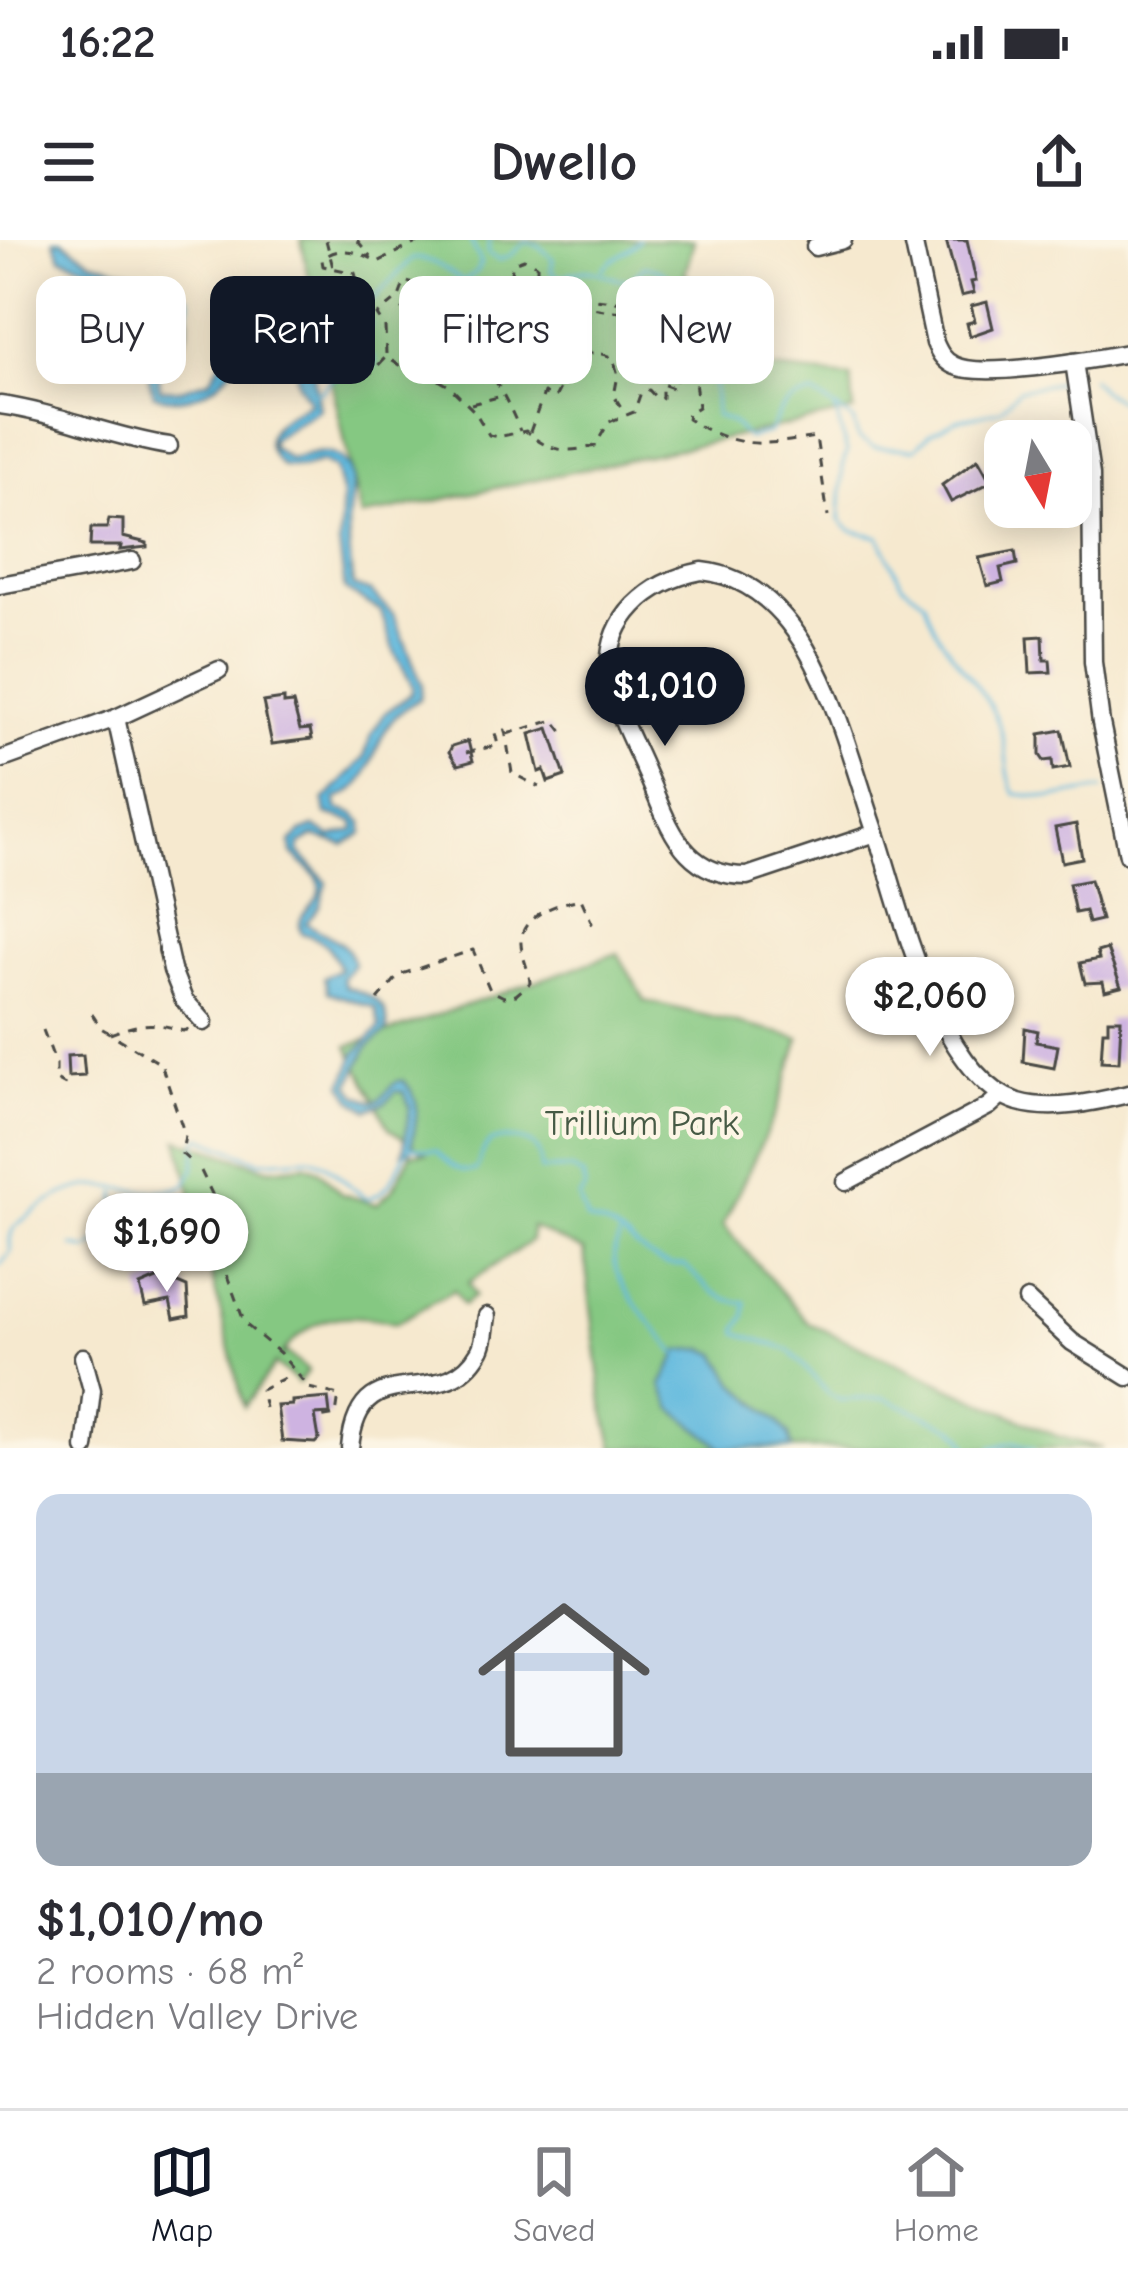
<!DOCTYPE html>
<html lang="en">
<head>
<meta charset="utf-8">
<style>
	:root { --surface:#fff; --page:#f2f2f3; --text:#2b2b33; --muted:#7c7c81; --line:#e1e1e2; --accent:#111827 }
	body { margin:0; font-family:"Comic Neue",sans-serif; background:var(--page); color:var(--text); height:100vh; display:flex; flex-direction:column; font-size:45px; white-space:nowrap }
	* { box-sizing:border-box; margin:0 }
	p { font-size:39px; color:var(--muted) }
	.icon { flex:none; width:66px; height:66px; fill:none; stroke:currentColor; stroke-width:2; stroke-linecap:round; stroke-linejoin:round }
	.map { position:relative; height:1208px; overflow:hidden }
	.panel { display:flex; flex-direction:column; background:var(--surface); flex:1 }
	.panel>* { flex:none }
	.hud { position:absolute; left:36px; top:36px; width:1056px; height:108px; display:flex; gap:24px }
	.needle { width:78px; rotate:170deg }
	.tools { position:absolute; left:984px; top:180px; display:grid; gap:24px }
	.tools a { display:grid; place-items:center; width:108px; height:108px; border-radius:24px; background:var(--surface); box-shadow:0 6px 30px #0003; font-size:60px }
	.price { position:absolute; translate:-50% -102px; padding:0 27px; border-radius:42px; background:#fff; color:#222; font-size:39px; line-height:78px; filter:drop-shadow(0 3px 6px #0008) }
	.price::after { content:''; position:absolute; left:50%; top:72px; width:36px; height:27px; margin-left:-18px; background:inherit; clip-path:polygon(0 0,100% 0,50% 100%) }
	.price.active { background:var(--accent); color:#fff }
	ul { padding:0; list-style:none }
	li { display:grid; align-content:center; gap:24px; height:636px; padding:0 36px }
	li+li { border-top:3px solid var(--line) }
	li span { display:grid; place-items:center; height:372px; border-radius:24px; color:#555 }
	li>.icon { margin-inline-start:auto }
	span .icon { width:216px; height:216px; fill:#fffc; stroke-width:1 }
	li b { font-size:51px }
	.pill { padding:0 42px; border-radius:24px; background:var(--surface); box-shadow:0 6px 30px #0003; font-size:42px; line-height:108px }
	.pill.active { background:var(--accent); color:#fff }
	.status { display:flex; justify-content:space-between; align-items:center; height:84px; padding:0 60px; background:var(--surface); direction:ltr }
	.status svg { height:33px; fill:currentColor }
	header { display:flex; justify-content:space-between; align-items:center; height:156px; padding:0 36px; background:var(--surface); font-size:54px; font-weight:700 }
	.dock { display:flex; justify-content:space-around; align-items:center; height:168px; border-top:3px solid var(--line); background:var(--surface); font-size:33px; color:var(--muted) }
	.dock a { display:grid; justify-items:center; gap:6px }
	.dock .active { color:var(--accent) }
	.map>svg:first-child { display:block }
	.green { fill:#85c882; stroke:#587a56; stroke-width:3 }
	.water { fill:#61b9de; stroke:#467284; stroke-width:3 }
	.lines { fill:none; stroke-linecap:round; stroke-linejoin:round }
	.stream { stroke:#61b9de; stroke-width:3 }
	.river { stroke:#61b9de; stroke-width:21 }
	.building { fill:#ceb3e1 }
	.minor-casing { stroke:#494844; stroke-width:21 }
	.path { stroke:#494844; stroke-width:3; stroke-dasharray:9 9; stroke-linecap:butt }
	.minor { stroke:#fff; stroke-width:16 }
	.labels { text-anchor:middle; stroke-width:9; stroke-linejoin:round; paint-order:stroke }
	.park-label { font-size:36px; fill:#465a45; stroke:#fcf5e5 }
</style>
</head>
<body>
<div class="status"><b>16:22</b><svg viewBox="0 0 49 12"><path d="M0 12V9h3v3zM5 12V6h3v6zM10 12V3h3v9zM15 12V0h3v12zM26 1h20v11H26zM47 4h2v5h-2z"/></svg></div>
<header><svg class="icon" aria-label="menu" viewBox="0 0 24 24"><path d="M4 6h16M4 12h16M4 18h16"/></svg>Dwello<svg class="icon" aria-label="share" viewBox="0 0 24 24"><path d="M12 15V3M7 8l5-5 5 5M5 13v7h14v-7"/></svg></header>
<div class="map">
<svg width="1128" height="1208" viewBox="0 0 1128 1208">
	<rect width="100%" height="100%" fill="#fcf5e5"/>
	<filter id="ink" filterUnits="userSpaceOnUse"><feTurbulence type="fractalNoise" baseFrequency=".00833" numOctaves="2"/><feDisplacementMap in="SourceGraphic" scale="24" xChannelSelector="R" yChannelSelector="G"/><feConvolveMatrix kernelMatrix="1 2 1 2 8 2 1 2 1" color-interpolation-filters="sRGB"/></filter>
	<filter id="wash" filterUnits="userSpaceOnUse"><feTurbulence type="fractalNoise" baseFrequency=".004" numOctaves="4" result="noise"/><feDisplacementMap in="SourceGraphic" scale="48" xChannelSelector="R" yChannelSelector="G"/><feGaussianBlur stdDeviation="2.7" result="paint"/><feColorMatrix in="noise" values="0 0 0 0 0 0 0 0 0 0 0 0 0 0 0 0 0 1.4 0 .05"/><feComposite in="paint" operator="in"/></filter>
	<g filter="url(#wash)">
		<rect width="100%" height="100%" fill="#f6e9cf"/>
		<!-- green -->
		<g class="green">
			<path d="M301,0H694L685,34L763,128L851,137L854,171L361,277Z"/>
			<path d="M618,713L645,761L800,798L776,872L723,985L809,1083L1057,1196L1103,1208H614L603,1164L584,1011L531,987V1001L468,1043L475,1055L464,1065L454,1050L396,1083C348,1071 312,1072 280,1117L286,1112L308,1131L298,1143L275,1124L244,1167L178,899L270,929L306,925L319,930L341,954L377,964L393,949L411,914L425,913L389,888L348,806Z"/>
		</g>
		<!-- water -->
		<g class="water">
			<path d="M54,0H62L92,21L147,36L166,53L185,56C196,96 182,103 158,132L160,149L178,150L210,140L236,97L256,86L310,110L319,169L272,199L271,206L289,219C305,217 322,208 336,216C364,230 347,265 348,288C349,306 350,328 353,346L371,352L394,375L422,445L420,458C409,466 398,472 390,483C369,511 374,547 336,559L337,569L354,574L363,582V593L344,605L314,596L300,604L299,612L327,643L320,666L306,683C324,696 349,699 354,725L342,739L346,747C370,755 390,761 387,791L367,808L350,844L357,854L373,862C386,860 388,843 402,840C426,861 414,882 411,911L403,913L410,867L404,852L396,851L385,863L368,870L353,860L343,844L356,813L380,787L375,768L328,752L324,737L340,729C330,707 327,701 302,693C291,670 328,664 319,642C316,633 299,622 292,613L291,603L301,592L314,587L331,597L355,590L354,582L326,574L324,561L364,518L372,493L385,473L411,454L413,447L393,409L381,371L345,350L339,305L342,257L335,228L322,221L304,227L282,226C248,195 283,179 310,162L298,143L295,111L283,112L264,99L252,97C242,107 240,119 231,129C213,153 181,167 153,154L149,138L178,88L179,66H170L114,36L61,17Z"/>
			<path d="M705,1109L717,1114L736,1144L778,1181L789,1195L792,1208H723L673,1169L662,1145L680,1110Z"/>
		</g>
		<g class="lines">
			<!-- stream -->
			<g class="stream">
				<path d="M489,0L488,14L499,20L510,16L525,2L538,5L553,19L551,31L560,38C597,19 601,41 629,40L645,26L660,30L676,42L712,99L716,176L733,183L747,198L769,193C779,169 787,158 815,155L853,180L858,198L874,207L915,209L931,193L957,180L1000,170L1019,150L1066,141"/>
				<path d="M603,29C614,15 628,14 639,0"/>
				<path d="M1091,138L1103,152L1128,165"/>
				<path d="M314,153L322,151C335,128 355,135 375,125L374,118L356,106L371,84L347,79V64L372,61L412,19C431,16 448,32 464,41L476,32L481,22L470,0"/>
				<path d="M835,169L847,212L843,223L840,280L850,290L879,297L902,344L925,361C936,410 985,441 1001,490C1008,511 1005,535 1015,554L1052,558L1102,549"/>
				<path d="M411,907L437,911C447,922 460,935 476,930C480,921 482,909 489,903C499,895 530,899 537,910C541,916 540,923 541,930L571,929L583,936L585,948L579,958L587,980C593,983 600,983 606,986C632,996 648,1029 685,1025C701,1042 720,1064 746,1062L745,1077L737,1088L738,1093L789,1110L829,1154L840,1160L885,1158L953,1188L962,1195L969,1208"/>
				<path d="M620,996C619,1002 614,1008 614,1014C610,1042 661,1093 677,1114"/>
				<path d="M73,1006L87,1010L113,994L117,953"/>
				<path d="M0,1025L11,1011C7,990 15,985 31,974C49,960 76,945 100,946C128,948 156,956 184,946L194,929L197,901L201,897L259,921L310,918L324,923L365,958C387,958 397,930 406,912"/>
				<path d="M991,1208L1014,1202L1034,1208"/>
			</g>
			<!-- river -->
			<path class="river" d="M160,124L170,105L181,62L162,55"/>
		</g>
		<g id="blocks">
			<!-- building -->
			<g class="building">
				<path d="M946,0H967L976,41L971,42L974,53L961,56Z"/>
				<path d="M987,62L993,88L970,96L967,83L975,81L971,66Z"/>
				<path d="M978,219L991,242L951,262L942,245Z"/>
				<path d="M109,279L123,280V297L147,303V307L120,310L121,306H90L91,288H107Z"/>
				<path d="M1015,311L1017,324L1000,328L1003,342L987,346L979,318Z"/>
				<path d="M1043,396L1044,420H1050L1051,432L1030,433L1028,397Z"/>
				<path d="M284,459V464L293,463L300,490L310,489L312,499L272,504L263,462Z"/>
				<path d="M549,488L565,536L548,542L544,530L539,532L530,494Z"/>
				<path d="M1062,490L1070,527L1053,530L1052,520L1044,521L1040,515V494Z"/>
				<path d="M468,501L473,521L458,525L449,512L452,506Z"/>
				<path d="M1076,584L1082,618L1062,622L1055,588Z"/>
				<path d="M1090,640L1101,680L1088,683L1085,671L1075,673L1069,644Z"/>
				<path d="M1107,709L1121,747L1105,751L1103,742L1085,743L1080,723L1099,719L1097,712Z"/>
				<path d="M1108,779H1121L1119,822L1101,821L1103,790H1108Z"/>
				<path d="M1025,788L1038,791L1036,802L1058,806L1054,828L1023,822Z"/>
				<path d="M83,815L85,836L68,837L67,816Z"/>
				<path d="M173,1032L175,1042L187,1047L189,1076L174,1079L170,1061L145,1066L140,1046Z"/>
				<path d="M328,1158L330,1174L315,1175L319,1199L315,1203L282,1201L277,1166L292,1165V1161Z"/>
			</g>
		</g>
	</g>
	<g filter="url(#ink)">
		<use href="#blocks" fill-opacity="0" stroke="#494844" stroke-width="3"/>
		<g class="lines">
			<defs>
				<g id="minor">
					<path d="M913,0L935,103C939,112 943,120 953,125C981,140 1094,119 1128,113"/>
					<path d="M815,7L843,0"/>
					<path d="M1074,122L1091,235L1093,422L1101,483L1128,615"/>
					<path d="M0,165C58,173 111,197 169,206"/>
					<path d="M702,331C814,343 844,503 876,593L747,636C725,636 704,630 688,613C668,592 658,558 646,532C634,503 614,469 610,437C604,378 649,341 702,331Z"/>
					<path d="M0,345L132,321"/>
					<path d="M116,478L172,730L184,760L204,782"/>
					<path d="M0,520L116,478L219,430"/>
					<path d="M876,593C901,668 937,836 1018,862C1053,872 1094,862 1128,854"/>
					<path d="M846,942L989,866L1001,855"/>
					<path d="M1027,1060L1072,1102L1128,1137"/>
					<path d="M83,1117L92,1150L85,1208"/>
					<path d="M350,1208C359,1108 442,1177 479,1112C485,1103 485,1087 487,1076"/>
				</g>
			</defs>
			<!-- minor casing -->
			<use href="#minor" class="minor-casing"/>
			<!-- path -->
			<g class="path">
				<path d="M326,0L339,51L331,102L347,138C369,143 375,127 386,117L399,125L408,122L413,105L430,86L439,81L459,82L504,62L584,58L625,62L665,78L695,141L698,167L688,173L687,179C738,209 760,206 816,197L828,276"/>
				<path d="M357,0L371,17"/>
				<path d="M340,50L356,37L355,33L323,26L322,20C337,4 361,12 378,22L422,0"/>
				<path d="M529,58V44L533,41L545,44L547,56"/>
				<path d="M504,60L509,42L519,47L527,57"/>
				<path d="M580,61L560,67L571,83L568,90L550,96V100C583,125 587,105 613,118L618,135L614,156L625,173"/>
				<path d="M449,62C472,106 502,144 520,191"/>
				<path d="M578,63C621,82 656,54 674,115"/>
				<path d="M413,105L402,71L417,56L449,62L467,61L477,70"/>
				<path d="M386,114L385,87L377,75L399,57L405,41L432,51L453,47L476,58L492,35L503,36L509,42L513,23L524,19L537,25V41"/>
				<path d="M408,122L449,146L475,172L489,195L497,197L526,191C548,212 567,213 595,206L609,182L634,172L641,152L649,150L658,160L662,158V144L673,148L677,145L674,117L684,121"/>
				<path d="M471,164L502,156"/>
				<path d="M530,192L544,153L551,158L556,156L560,148L556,130L559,125"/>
				<path d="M507,494L554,480L564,493"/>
				<path d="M466,513L498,505L495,493L505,490L512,533L539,547"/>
				<path d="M378,760L399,735L473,710L490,750L504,757L516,755L530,743C529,729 522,718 521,704C519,675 559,663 581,659L592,683L586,689"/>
				<path d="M92,774L101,788L161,824L185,895L182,914L192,923"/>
				<path d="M43,790L56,824V840L71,848"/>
				<path d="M110,794C139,783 153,781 183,791L192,788"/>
				<path d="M201,931L213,956L228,1038L245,1084L280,1113L309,1148L339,1155L336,1175L320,1178"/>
				<path d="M265,1168L261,1150L292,1134"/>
			</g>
			<!-- minor -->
			<use href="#minor" class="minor"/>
		</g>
	</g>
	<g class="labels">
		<!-- park labels -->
		<g class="park-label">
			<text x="642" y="895">Trillium Park</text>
		</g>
	</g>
</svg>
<div class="tools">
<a><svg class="needle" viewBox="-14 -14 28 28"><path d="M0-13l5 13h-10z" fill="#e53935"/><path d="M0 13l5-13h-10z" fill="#7c7c81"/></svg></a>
</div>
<b class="price active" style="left:665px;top:509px">$1,010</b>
<b class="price" style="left:930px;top:819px">$2,060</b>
<b class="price" style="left:167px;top:1055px">$1,690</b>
<div class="hud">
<a class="pill">Buy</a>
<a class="pill active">Rent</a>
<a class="pill">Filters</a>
<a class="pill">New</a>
</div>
</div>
<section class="panel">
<ul>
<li><span style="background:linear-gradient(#c9d6e8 75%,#9aa5b1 0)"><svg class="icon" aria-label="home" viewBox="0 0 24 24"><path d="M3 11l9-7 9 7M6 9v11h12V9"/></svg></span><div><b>$1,010/mo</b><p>2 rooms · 68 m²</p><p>Hidden Valley Drive</p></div></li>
</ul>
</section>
<nav class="dock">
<a class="active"><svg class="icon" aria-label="map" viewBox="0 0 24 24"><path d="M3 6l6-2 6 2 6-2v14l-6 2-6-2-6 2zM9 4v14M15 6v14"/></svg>Map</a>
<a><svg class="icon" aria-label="saved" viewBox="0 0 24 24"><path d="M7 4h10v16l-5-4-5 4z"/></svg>Saved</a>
<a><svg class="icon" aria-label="home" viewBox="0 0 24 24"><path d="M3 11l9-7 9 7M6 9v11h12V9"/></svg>Home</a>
</nav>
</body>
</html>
